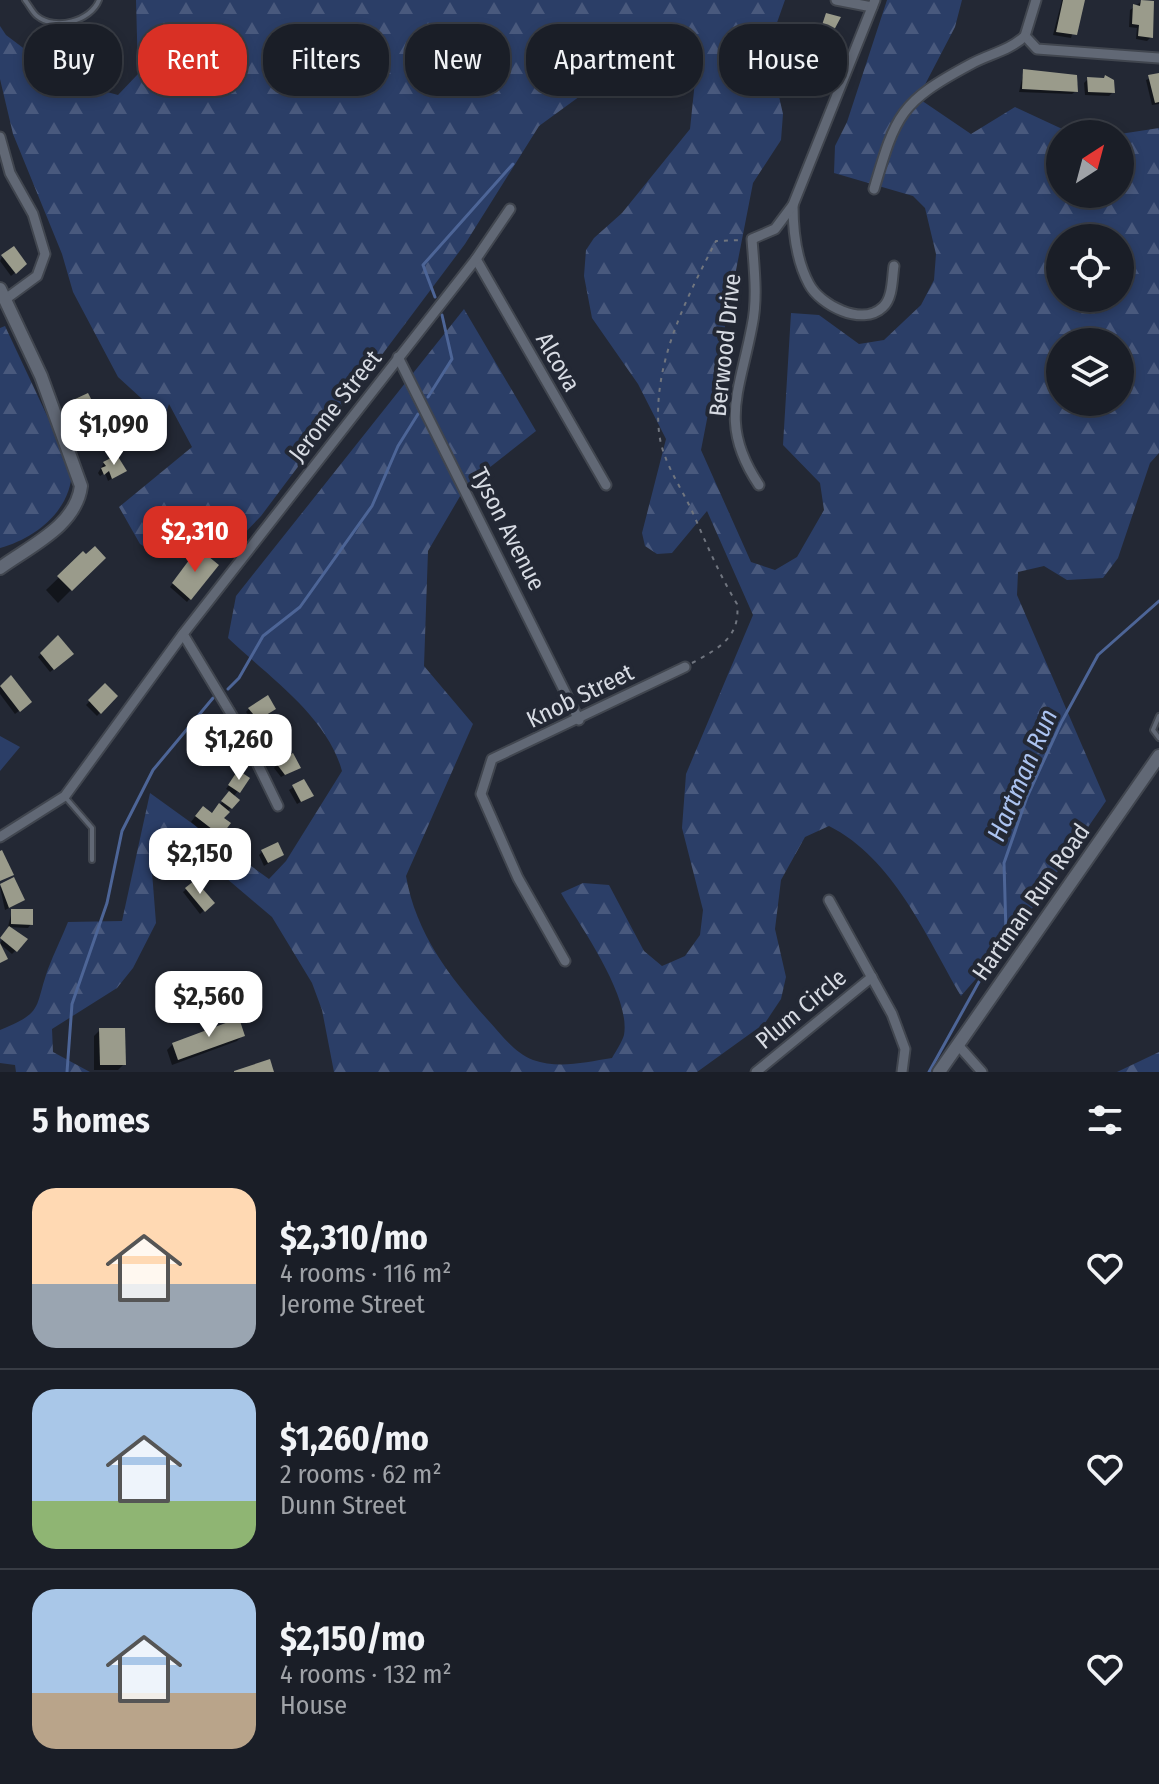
<!DOCTYPE html>
<html lang="en">
<head>
<meta charset="utf-8">
<style>
	:root { --surface:#1a1e27; --page:#272b33; --text:#f1f3f6; --muted:#9fa2a7; --line:#383c44; --accent:#d93025 }
	body { margin:0; font-family:"Fira Sans Condensed",sans-serif; background:var(--page); color:var(--text); height:100vh; display:flex; flex-direction:column; font-size:30px; white-space:nowrap }
	* { box-sizing:border-box; margin:0 }
	p { font-size:26px; color:var(--muted) }
	.icon { flex:none; width:44px; height:44px; fill:none; stroke:currentColor; stroke-width:2; stroke-linecap:round; stroke-linejoin:round }
	.map { position:relative; height:1072px; overflow:hidden }
	.details { display:flex; flex-direction:column; background:var(--surface); flex:1 }
	.details>* { flex:none }
	.banner { position:absolute; left:24px; top:24px; width:1112px; height:72px; display:flex; gap:16px }
	.needle { width:52px; rotate:36deg }
	.tools { position:absolute; left:1046px; top:120px; display:grid; gap:16px }
	.tools a { display:grid; place-items:center; width:88px; height:88px; border-radius:50%; background:var(--surface); box-shadow:0 4px 12px #0003,0 0 0 2px var(--line); font-size:40px }
	.price { position:absolute; translate:-50% -68px; padding:0 18px; border-radius:16px; background:#fff; color:#222; font-size:26px; line-height:52px; filter:drop-shadow(0 2px 4px #0008) }
	.price::after { content:''; position:absolute; left:50%; top:48px; width:24px; height:18px; margin-left:-12px; background:inherit; clip-path:polygon(0 0,100% 0,50% 100%) }
	.price.selected { background:var(--accent); color:#fff }
	ul { padding:0; list-style:none }
	li { display:flex; align-items:center; gap:24px; height:200px; padding:0 32px }
	li+li { border-top:2px solid var(--line) }
	li span { display:grid; place-items:center; flex:none; width:224px; height:160px; border-radius:24px; color:#555 }
	li>.icon { margin-inline-start:auto }
	span .icon { width:96px; height:96px; fill:#fffc; stroke-width:1 }
	li b { font-size:34px }
	h2 { display:flex; justify-content:space-between; align-items:center; height:96px; padding:0 32px; font-size:34px }
	.chip { padding:0 28px; border-radius:32px; background:var(--surface); box-shadow:0 4px 12px #0003,0 0 0 2px var(--line); font-size:28px; line-height:72px }
	.chip.selected { background:var(--accent); color:#fff }
	.map>svg:first-child { display:block }
	.forest { fill:url(#forest-firs); fill-rule:evenodd }
	.shadow { fill:#0007 }
	.lines { fill:none; stroke-linecap:round; stroke-linejoin:round }
	.stream { stroke:#4d6597; stroke-width:3 }
	.building { fill:#9a9b8b }
	.lane-casing { stroke:#41464f; stroke-width:8 }
	.street-casing { stroke:#41464f; stroke-width:13 }
	.secondary-casing { stroke:#41464f; stroke-width:16 }
	.path { stroke:#70757f; stroke-width:2; stroke-dasharray:4 6; stroke-linecap:butt }
	.lane { stroke:#616875; stroke-width:4 }
	.street { stroke:#616875; stroke-width:9 }
	.secondary { stroke:#616875; stroke-width:12 }
	.labels { text-anchor:middle; stroke-width:8; stroke-linejoin:round; paint-order:stroke }
	.street-label { font-size:24px; fill:#d7dbe3; stroke:#232834 }
	.water-label { font-size:26px; font-style:italic; fill:#acc3f0; stroke:#232834 }
</style>
</head>
<body>
<div class="map">
<svg width="1159" height="1072" viewBox="0 0 1159 1072">
	<defs>
		<pattern id="forest-firs" width="22" height="20" patternUnits="userSpaceOnUse" patternTransform="scale(2)"><rect width="22" height="20" fill="#2b3e67"/><path d="M5 1l3.5 6h-7zM16 11l3.5 6h-7z" fill="#49597d"/></pattern>
	</defs>
	<rect width="100%" height="100%" fill="#232834"/>
	<!-- forest -->
	<g class="forest">
		<path d="M136,0H785L768,48L783,114L781,140L753,183L701,450L751,562L775,570L797,557L824,510L820,483L783,445L791,313L819,315L859,344L884,340L921,305L934,280L936,254L925,208L913,196L834,173L835,146L847,122L887,0H962L955,27L918,98L971,134L1015,107L1073,134H1060V194H1120V134L1159,128V453L1150,463L1118,558L1103,578L1067,580L1044,566L1018,572L1017,595L1106,801L1014,935L961,996C926,936 893,858 829,826L805,837L781,880L775,929L786,977L781,999L765,1023L697,1072H334L322,1010L312,983L272,917L185,843L160,849L152,872L156,923L133,968L117,988L52,1029L53,1052L90,1072H16L15,1065L0,1063V1030C44,1012 34,1009 48,969C54,953 62,937 68,922L122,921L150,793L269,879L286,861L342,771C327,716 269,677 228,638L236,596L464,309L536,431L466,486L428,551L424,666L473,724L406,876C416,934 450,977 487,1019C501,1034 514,1053 533,1060C559,1069 586,1062 612,1058C616,1051 622,1042 624,1035C631,996 580,926 561,893L583,883L609,885L644,951L662,966L685,956L700,935L703,910L682,828L686,774L753,615L707,511L672,553L657,554L645,546L642,533L666,439L638,384L592,318L584,276L586,250L594,238L622,213L690,129L697,62L676,49L635,56L539,126L465,244L261,516L240,538C198,529 195,528 163,558L140,544L119,507L192,447L169,404L164,419L118,377L73,292L62,254L13,134L0,79V26L6,35L67,81L118,95L138,74ZM1060,238H1120V298H1060ZM1060,342H1120V402H1060Z"/>
		<path d="M5,326L72,469C72,510 36,538 0,548V328Z"/>
		<path d="M0,736L20,747L0,771Z"/>
		<path d="M1159,1052V1072H1117Z"/>
	</g>
	<!-- shadow -->
	<g class="shadow">
		<path d="M1062,0H1083L1071,38L1053,35Z"/>
		<path d="M1142,1L1151,37L1147,41L1136,39L1137,28L1129,27L1130,10Z"/>
		<path d="M827,15L832,31L828,34L818,32Z"/>
		<path d="M811,51L824,70L820,74L800,73Z"/>
		<path d="M1024,71L1076,91L1072,94L1019,92Z"/>
		<path d="M1159,75V104L1152,105L1146,80Z"/>
		<path d="M1088,79L1113,92L1109,96L1085,95L1084,83Z"/>
		<path d="M2,257L25,264L11,276L0,261Z"/>
		<path d="M74,401L101,424L87,433L71,405Z"/>
		<path d="M104,463L124,471L108,481L105,473L100,476L98,473Z"/>
		<path d="M83,554L103,558L58,603L46,590Z"/>
		<path d="M195,554L216,565L187,602L170,587Z"/>
		<path d="M58,638L68,658L50,672L38,657Z"/>
		<path d="M11,678L30,702L15,714L0,694V687Z"/>
		<path d="M105,686L115,696L97,716L86,705Z"/>
		<path d="M249,709L270,713L254,722L246,712Z"/>
		<path d="M282,726L283,740L268,749L260,740Z"/>
		<path d="M277,764L298,768L281,777L274,768Z"/>
		<path d="M235,776L238,791L233,797L237,800L222,818L228,824L213,841L191,822L197,814L211,815L231,792L226,789Z"/>
		<path d="M303,781L311,796L297,804L289,790Z"/>
		<path d="M262,852L282,855L264,866L259,855Z"/>
		<path d="M14,880L19,903L5,910L0,887Z"/>
		<path d="M194,882L212,903L200,914L183,892Z"/>
		<path d="M12,911L31,924L28,928L8,927Z"/>
		<path d="M6,932L16,950L12,954L0,944Z"/>
		<path d="M100,1030L124,1064L118,1070H94V1036Z"/>
		<path d="M243,1035L237,1041L172,1065L167,1050L173,1044Z"/>
	</g>
	<g class="lines">
		<!-- stream -->
		<g class="stream">
			<path d="M435,297L423,265L513,164"/>
			<path d="M428,397L452,359L442,315"/>
			<path d="M228,689L239,678L263,636L300,607L372,506L398,446L418,414"/>
			<path d="M67,1072L72,1004L107,903L122,831L153,770L213,698"/>
			<path d="M929,1072L1006,933L1004,863L1027,797L1061,723L1098,655L1159,601"/>
		</g>
	</g>
	<!-- building -->
	<g class="building">
		<path d="M1063,0H1085L1077,35L1056,32Z"/>
		<path d="M1141,0L1154,1L1153,38L1138,36L1139,25L1132,24L1133,4L1140,6Z"/>
		<path d="M826,13L841,17L833,32L821,28Z"/>
		<path d="M811,48L823,49L821,53L830,55L825,71L802,69Z"/>
		<path d="M1023,69L1077,75L1078,92L1022,89Z"/>
		<path d="M1159,73V102L1155,103L1148,75Z"/>
		<path d="M1105,75L1114,80L1115,93L1088,92L1087,77L1104,78Z"/>
		<path d="M14,246L27,264L16,274L1,255Z"/>
		<path d="M88,393L104,424L91,430L73,400Z"/>
		<path d="M117,455L127,471L112,479L109,471L104,475L101,468L106,466L103,462Z"/>
		<path d="M95,546L106,558L72,591L57,576L83,551L86,554Z"/>
		<path d="M198,548L219,565L191,600L172,583Z"/>
		<path d="M58,635L74,654L54,670L40,653Z"/>
		<path d="M11,675L32,702L20,712L0,686Z"/>
		<path d="M105,683L118,696L101,714L88,700Z"/>
		<path d="M268,695L276,709L258,720L248,708Z"/>
		<path d="M283,723L289,736L272,747L263,735Z"/>
		<path d="M293,753L301,768L285,775L276,763Z"/>
		<path d="M238,770L250,778L240,793L228,785Z"/>
		<path d="M304,779L314,796L301,802L292,785Z"/>
		<path d="M229,791L240,800L232,809L221,801Z"/>
		<path d="M219,803L230,812L224,818L231,823L221,836L195,816L203,806L212,813Z"/>
		<path d="M278,842L284,855L268,863L261,850Z"/>
		<path d="M2,850L14,875L0,881V851Z"/>
		<path d="M14,877L25,900L9,908L0,884Z"/>
		<path d="M195,880L215,903L205,912L185,888Z"/>
		<path d="M11,909H33V925L11,924Z"/>
		<path d="M9,926L28,939L17,952L0,938Z"/>
		<path d="M0,943L8,959L0,963Z"/>
		<path d="M239,1018L245,1036L178,1060L172,1043Z"/>
		<path d="M99,1028H125L126,1065H100Z"/>
		<path d="M270,1059L274,1072H234V1071Z"/>
	</g>
	<g class="lines">
		<defs>
			<g id="lane">
				<path d="M25,0C29,5 33,13 37,16C55,31 91,21 99,0"/>
				<path d="M1159,716L1153,730L1159,738"/>
				<path d="M66,798L92,828V860"/>
			</g>
			<g id="street">
				<path d="M836,0L872,7"/>
				<path d="M1036,0L1025,36L1037,49L1159,58"/>
				<path d="M0,137L10,173L33,214L45,254L37,276L7,298"/>
				<path d="M874,189C896,114 900,102 971,64C989,54 1009,51 1025,36"/>
				<path d="M793,205C793,231 796,260 809,284C820,305 862,327 883,307C893,298 892,278 894,266"/>
				<path d="M476,259L606,485"/>
				<path d="M398,357L579,720"/>
				<path d="M759,485C718,424 740,391 752,326C758,298 754,267 752,239L775,229L793,205L875,0"/>
				<path d="M183,634L242,732L278,806"/>
				<path d="M0,837L65,796L183,634L476,259L510,209"/>
				<path d="M829,900L892,1014L905,1049L902,1072"/>
				<path d="M565,961L518,878L481,794L492,759L685,667"/>
				<path d="M958,1045L982,1072"/>
				<path d="M756,1072L872,977"/>
			</g>
			<g id="secondary">
				<path d="M0,289L41,376L81,486C76,526 30,546 0,568"/>
				<path d="M939,1072L1159,756"/>
			</g>
		</defs>
		<!-- lane casing -->
		<use href="#lane" class="lane-casing"/>
		<!-- street casing -->
		<use href="#street" class="street-casing"/>
		<!-- secondary casing -->
		<use href="#secondary" class="secondary-casing"/>
		<!-- path -->
		<path class="path" d="M692,663C718,649 741,637 737,604C719,574 706,543 692,511C680,485 662,461 659,432C652,364 686,299 716,241L743,240"/>
		<!-- lane -->
		<use href="#lane" class="lane"/>
		<!-- street -->
		<use href="#street" class="street"/>
		<!-- secondary -->
		<use href="#secondary" class="secondary"/>
	</g>
	<g class="labels">
		<!-- street labels -->
		<g class="street-label">
			<text transform="translate(725 345) rotate(-84)" y="8">Berwood Drive</text>
			<text transform="translate(558 362) rotate(60)" y="8">Alcova</text>
			<text transform="translate(335 406) rotate(-52)" y="8">Jerome Street</text>
			<text transform="translate(508 529) rotate(63)" y="8">Tyson Avenue</text>
			<text transform="translate(580 696) rotate(-26)" y="8">Knob Street</text>
			<text transform="translate(1031 902) rotate(-55)" y="8">Hartman Run Road</text>
			<text transform="translate(801 1009) rotate(-40)" y="8">Plum Circle</text>
		</g>
		<!-- water labels -->
		<g class="water-label">
			<text transform="translate(1022 775) rotate(-67)" y="9">Hartman Run</text>
		</g>
	</g>
</svg>
<div class="tools">
<a><svg class="needle" viewBox="-14 -14 28 28"><path d="M0-13l5 13h-10z" fill="#e53935"/><path d="M0 13l5-13h-10z" fill="#9fa2a7"/></svg></a>
<a><svg class="icon" aria-label="locate" viewBox="0 0 24 24"><circle cx="12" cy="12" r="6"/><path d="M12 2v4M12 18v4M2 12h4M18 12h4"/></svg></a>
<a><svg class="icon" aria-label="layers" viewBox="0 0 24 24"><path d="M12 4l9 5-9 5-9-5zM3 14l9 5 9-5"/></svg></a>
</div>
<b class="price" style="left:114px;top:467px">$1,090</b>
<b class="price selected" style="left:195px;top:574px">$2,310</b>
<b class="price" style="left:239px;top:782px">$1,260</b>
<b class="price" style="left:200px;top:896px">$2,150</b>
<b class="price" style="left:209px;top:1039px">$2,560</b>
<div class="banner">
<a class="chip">Buy</a>
<a class="chip selected">Rent</a>
<a class="chip">Filters</a>
<a class="chip">New</a>
<a class="chip">Apartment</a>
<a class="chip">House</a>
</div>
</div>
<section class="details">
<h2>5 homes<svg class="icon" aria-label="filters" viewBox="0 0 24 24"><path d="M4 7h16M4 17h16"/><circle cx="9" cy="7" r="2"/><circle cx="15" cy="17" r="2"/></svg></h2>
<ul>
<li><span style="background:linear-gradient(#ffd9b3 60%,#9aa5b1 0)"><svg class="icon" aria-label="home" viewBox="0 0 24 24"><path d="M3 11l9-7 9 7M6 9v11h12V9"/></svg></span><div><b>$2,310/mo</b><p>4 rooms · 116 m²</p><p>Jerome Street</p></div><svg class="icon" aria-label="heart" viewBox="0 0 24 24"><path d="M12 20l-8-8c-3-5 5-10 8-4 3-6 11-1 8 4z"/></svg></li>
<li><span style="background:linear-gradient(#a9c7e8 70%,#8fb573 0)"><svg class="icon" aria-label="home" viewBox="0 0 24 24"><path d="M3 11l9-7 9 7M6 9v11h12V9"/></svg></span><div><b>$1,260/mo</b><p>2 rooms · 62 m²</p><p>Dunn Street</p></div><svg class="icon" aria-label="heart" viewBox="0 0 24 24"><path d="M12 20l-8-8c-3-5 5-10 8-4 3-6 11-1 8 4z"/></svg></li>
<li><span style="background:linear-gradient(#a9c7e8 65%,#b9a48a 0)"><svg class="icon" aria-label="home" viewBox="0 0 24 24"><path d="M3 11l9-7 9 7M6 9v11h12V9"/></svg></span><div><b>$2,150/mo</b><p>4 rooms · 132 m²</p><p>House</p></div><svg class="icon" aria-label="heart" viewBox="0 0 24 24"><path d="M12 20l-8-8c-3-5 5-10 8-4 3-6 11-1 8 4z"/></svg></li>
</ul>
</section>
</body>
</html>
